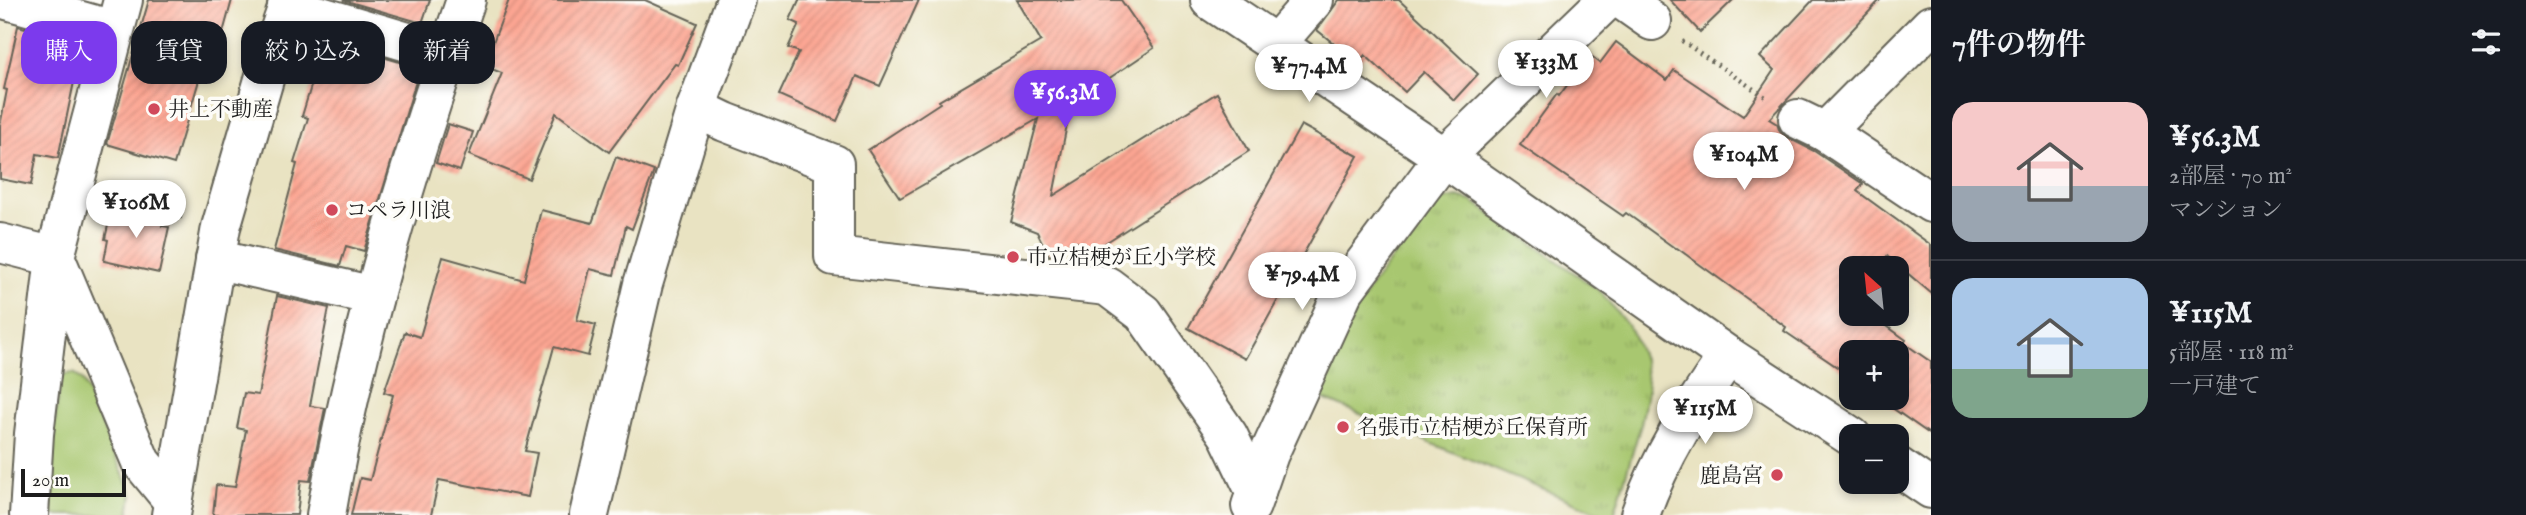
<!DOCTYPE html>
<html lang="ja">
<head>
<meta charset="utf-8">
<style>
	:root { --surface:#171b24; --page:#242831; --text:#f1f3f6; --muted:#9ea1a6; --line:#363941; --accent:#7c3aed }
	body { margin:0; font-family:"IM FELL English","Noto Serif JP",serif; background:var(--page); color:var(--text); height:100vh; display:flex; flex-direction:column; font-size:26px; white-space:nowrap }
	* { box-sizing:border-box; margin:0 }
	p { font-size:23px; color:var(--muted) }
	.icon { flex:none; width:38px; height:38px; fill:none; stroke:currentColor; stroke-width:2; stroke-linecap:round; stroke-linejoin:round }
	.map { position:relative; flex:1; overflow:hidden }
	.drawer { display:flex; flex-direction:column; background:var(--surface); width:595px }
	.drawer>* { flex:none }
	.top-card { position:absolute; left:21px; top:21px; width:665px; height:63px; display:flex; gap:14px }
	.needle { width:46px; rotate:333deg }
	.buttons { position:absolute; left:1839px; top:256px; display:grid; gap:14px }
	.buttons a { display:grid; place-items:center; width:70px; height:70px; border-radius:14px; background:var(--surface); box-shadow:0 4px 10px #0003; font-size:35px }
	.scale { position:absolute; left:21px; bottom:18px; width:105px; box-sizing:border-box; padding-left:7px; border:4px solid #1c1c1c; border-top:0; font-size:19px; line-height:24px; white-space:nowrap; color:#1c1c1c; -webkit-text-stroke:5px #fdfcf7; paint-order:stroke }
	.price { position:absolute; translate:-50% -60px; padding:0 16px; border-radius:24px; background:#fff; color:#222; font-size:23px; line-height:46px; filter:drop-shadow(0 2px 4px #0008) }
	.price::after { content:''; position:absolute; left:50%; top:42px; width:21px; height:16px; margin-left:-10px; background:inherit; clip-path:polygon(0 0,100% 0,50% 100%) }
	.price.current { background:var(--accent); color:#fff }
	ul { padding:0; list-style:none }
	li { display:flex; align-items:center; gap:21px; height:175px; padding:0 21px }
	li+li { border-top:2px solid var(--line) }
	li span { display:grid; place-items:center; flex:none; width:196px; height:140px; border-radius:21px; color:#555 }
	li>.icon { margin-inline-start:auto }
	span .icon { width:84px; height:84px; fill:#fffc; stroke-width:1 }
	li b { font-size:30px }
	h2 { display:flex; justify-content:space-between; align-items:center; height:84px; padding:0 21px; font-size:30px }
	.pill { padding:0 24px; border-radius:21px; background:var(--surface); box-shadow:0 4px 10px #0003; font-size:24px; line-height:63px }
	.pill.current { background:var(--accent); color:#fff }
	main { display:flex; flex:1; min-height:0 }
	.map>svg:first-child { display:block }
	.grass { fill:#a8c76f; stroke:#627246; stroke-width:2 }
	.park { fill:url(#park-tufts); stroke:#627246; stroke-width:2 }
	.building { fill:url(#building-hatch) }
	.lines { fill:none; stroke-linecap:round; stroke-linejoin:round }
	.minor-casing { stroke:#646256; stroke-width:42 }
	.path { stroke:#646256; stroke-width:4.5; stroke-dasharray:2 5; stroke-linecap:butt }
	.minor { stroke:#fff; stroke-width:38 }
	.poi-dot { fill:#d1495b; stroke:#fdfcf7; stroke-width:2.5 }
	.labels { text-anchor:middle; stroke-width:7; stroke-linejoin:round; paint-order:stroke }
	.poi-label { font-size:21px; fill:#1c1c1c; stroke:#fdfcf7; text-anchor:start }
</style>
</head>
<body>
<main>
<div class="map">
<svg width="1931" height="515" viewBox="0 0 1931 515">
	<defs>
		<pattern id="park-tufts" width="24" height="20" patternUnits="userSpaceOnUse" patternTransform="scale(1.75)"><rect width="24" height="20" fill="#a8c76f"/><path d="M3 7l-1-3M5 7V3M7 7l1-3M15 17l-1-3M17 17v-4M19 17l1-3" fill="none" stroke="#90aa60"/></pattern>
		<pattern id="building-hatch" width="6" height="6" patternUnits="userSpaceOnUse" patternTransform="scale(1.75)"><rect width="6" height="6" fill="#fca592"/><path d="M-1 1l2-2M0 6l6-6M5 7l2-2" fill="none" stroke="#d78d7d"/></pattern>
	</defs>
	<rect width="100%" height="100%" fill="#fdfcf7"/>
	<filter id="ink" filterUnits="userSpaceOnUse"><feTurbulence type="fractalNoise" baseFrequency=".0143" numOctaves="2"/><feDisplacementMap in="SourceGraphic" scale="14" xChannelSelector="R" yChannelSelector="G"/><feConvolveMatrix kernelMatrix="1 2 1 2 8 2 1 2 1" color-interpolation-filters="sRGB"/></filter>
	<filter id="wash" filterUnits="userSpaceOnUse"><feTurbulence type="fractalNoise" baseFrequency=".00686" numOctaves="4" result="noise"/><feDisplacementMap in="SourceGraphic" scale="28" xChannelSelector="R" yChannelSelector="G"/><feGaussianBlur stdDeviation="1.57" result="paint"/><feColorMatrix in="noise" values="0 0 0 0 0 0 0 0 0 0 0 0 0 0 0 0 0 1.4 0 .05"/><feComposite in="paint" operator="in"/></filter>
	<g filter="url(#wash)">
		<rect width="100%" height="100%" fill="#e9e3c2"/>
		<!-- grass -->
		<path class="grass" d="M74,373L83,381L132,495L129,515H46V488L61,375Z"/>
		<!-- park -->
		<path class="park" d="M1457,197L1472,201L1600,291L1632,331L1644,362L1648,388L1641,424L1614,515H1605L1309,393L1370,287L1434,202Z"/>
		<g id="blocks">
			<!-- building -->
			<g class="building">
				<path d="M149,0H232L210,80L200,77L174,164L107,144Z"/>
				<path d="M343,0H430L422,23Z"/>
				<path d="M509,0H645L697,23L678,65L675,64L609,152L556,113L529,179L469,155L502,73L484,66Z"/>
				<path d="M799,0H919L880,86L857,76L837,121L779,95L799,52L788,48L799,24L790,20Z"/>
				<path d="M1017,0H1121L1154,48L1071,104L1053,196L1217,93L1249,151L1088,254L1076,241L1049,256L1037,232L1011,222L1038,119L900,198L868,150L940,103L939,101L1041,41Z"/>
				<path d="M1339,0H1399L1478,74L1454,100L1424,72L1405,92L1365,55L1358,63L1317,30Z"/>
				<path d="M1670,0H1733L1700,32Z"/>
				<path d="M1813,0H1880L1769,119L1777,124L1780,132L1788,138L1814,151L1863,184L1857,191L1931,245V293L1887,256L1878,268H1852V313H1869L1906,340L1904,343L1931,362V435L1878,398L1897,397V352H1852V377L1784,331L1786,327L1677,248L1676,249L1626,213L1623,216L1520,145L1557,94L1559,96L1590,55L1600,63L1616,42L1667,80L1674,70L1743,116L1774,70L1760,57Z"/>
				<path d="M18,26L82,44L58,158L37,154L31,185L0,179V126L7,90L4,89Z"/>
				<path d="M325,40L420,68L364,251L346,246L340,266L274,250L297,164L294,163L308,118L302,116Z"/>
				<path d="M448,124L473,132L460,171L436,163Z"/>
				<path d="M1301,125L1358,156L1245,359L1188,328Z"/>
				<path d="M616,157L654,171L632,229L626,226L614,275L590,269L577,320L596,325L588,356L554,347L525,451L537,453L528,497L439,480L431,515H351L360,478L370,480L393,395L384,392L405,332L420,337L443,257L524,280L541,210L592,223Z"/>
				<path d="M112,207L163,218L162,226L169,227L159,273L104,261L108,240L105,239Z"/>
				<path d="M277,296L329,308L310,406L325,408L310,481L301,480L297,515H213L216,485L235,487L246,430L237,428L244,393L258,395Z"/>
			</g>
		</g>
	</g>
	<g filter="url(#ink)">
		<use href="#blocks" fill-opacity="0" stroke="#646256" stroke-width="2"/>
		<g class="lines">
			<defs>
				<g id="minor">
					<path d="M7,0L113,30"/>
					<path d="M1210,0L1444,157L1728,356L1852,437"/>
					<path d="M1622,0L1652,21"/>
					<path d="M287,6L448,54"/>
					<path d="M1275,45L1314,0"/>
					<path d="M696,108L725,122L834,164V256L1107,286L1143,313L1228,435L1256,493"/>
					<path d="M1798,119L1825,132L1931,203"/>
					<path d="M1825,132L1931,25"/>
					<path d="M0,243L55,257"/>
					<path d="M56,259L141,462L173,501"/>
					<path d="M215,259L374,296"/>
					<path d="M1897,466L1931,489"/>
					<path d="M1251,506L1269,454L1343,292L1444,157L1607,0"/>
					<path d="M29,515L34,434L55,257L123,0"/>
					<path d="M171,515L221,227L272,52L290,0"/>
					<path d="M326,515C356,339 408,168 466,0"/>
					<path d="M589,515L643,284L696,108L736,0"/>
					<path d="M1640,515C1660,457 1693,406 1728,356"/>
				</g>
			</defs>
			<!-- minor casing -->
			<use href="#minor" class="minor-casing"/>
			<!-- path -->
			<g class="path">
				<path d="M1682,41L1767,98"/>
				<path d="M105,200L186,218"/>
			</g>
			<!-- minor -->
			<use href="#minor" class="minor"/>
		</g>
	</g>
	<!-- markers -->
	<g class="poi-dot">
		<circle cx="154" cy="109" r="7"/>
		<circle cx="332" cy="210" r="7"/>
		<circle cx="1013" cy="257" r="7"/>
		<circle cx="1343" cy="427" r="7"/>
		<circle cx="1777" cy="475" r="7"/>
	</g>
	<g class="labels">
		<!-- poi labels -->
		<g class="poi-label">
			<text x="168" y="116">井上不動産</text>
			<text x="346" y="217">コペラ川浪</text>
			<text x="1027" y="264">市立桔梗が丘小学校</text>
			<text x="1357" y="434">名張市立桔梗が丘保育所</text>
			<text x="1763" y="482" text-anchor="end">鹿島宮</text>
		</g>
	</g>
</svg>
<div class="buttons">
<a><svg class="needle" viewBox="-14 -14 28 28"><path d="M0-13l5 13h-10z" fill="#e53935"/><path d="M0 13l5-13h-10z" fill="#9ea1a6"/></svg></a>
<a>+</a>
<a>−</a>
</div>
<div class="scale">20 m</div>
<b class="price" style="left:1546px;top:100px">¥133M</b>
<b class="price" style="left:1309px;top:104px">¥77.4M</b>
<b class="price current" style="left:1065px;top:130px">¥56.3M</b>
<b class="price" style="left:1744px;top:192px">¥104M</b>
<b class="price" style="left:136px;top:240px">¥106M</b>
<b class="price" style="left:1302px;top:312px">¥79.4M</b>
<b class="price" style="left:1705px;top:446px">¥115M</b>
<div class="top-card">
<a class="pill current">購入</a>
<a class="pill">賃貸</a>
<a class="pill">絞り込み</a>
<a class="pill">新着</a>
</div>
</div>
<section class="drawer">
<h2>7件の物件<svg class="icon" aria-label="filters" viewBox="0 0 24 24"><path d="M4 7h16M4 17h16"/><circle cx="9" cy="7" r="2"/><circle cx="15" cy="17" r="2"/></svg></h2>
<ul>
<li><span style="background:linear-gradient(#f6c9c9 60%,#9aa5b1 0)"><svg class="icon" aria-label="home" viewBox="0 0 24 24"><path d="M3 11l9-7 9 7M6 9v11h12V9"/></svg></span><div><b>¥56.3M</b><p>2部屋 · 70 m²</p><p>マンション</p></div></li>
<li><span style="background:linear-gradient(#a9c7e8 65%,#7fa58c 0)"><svg class="icon" aria-label="home" viewBox="0 0 24 24"><path d="M3 11l9-7 9 7M6 9v11h12V9"/></svg></span><div><b>¥115M</b><p>5部屋 · 118 m²</p><p>一戸建て</p></div></li>
</ul>
</section>
</main>
</body>
</html>
